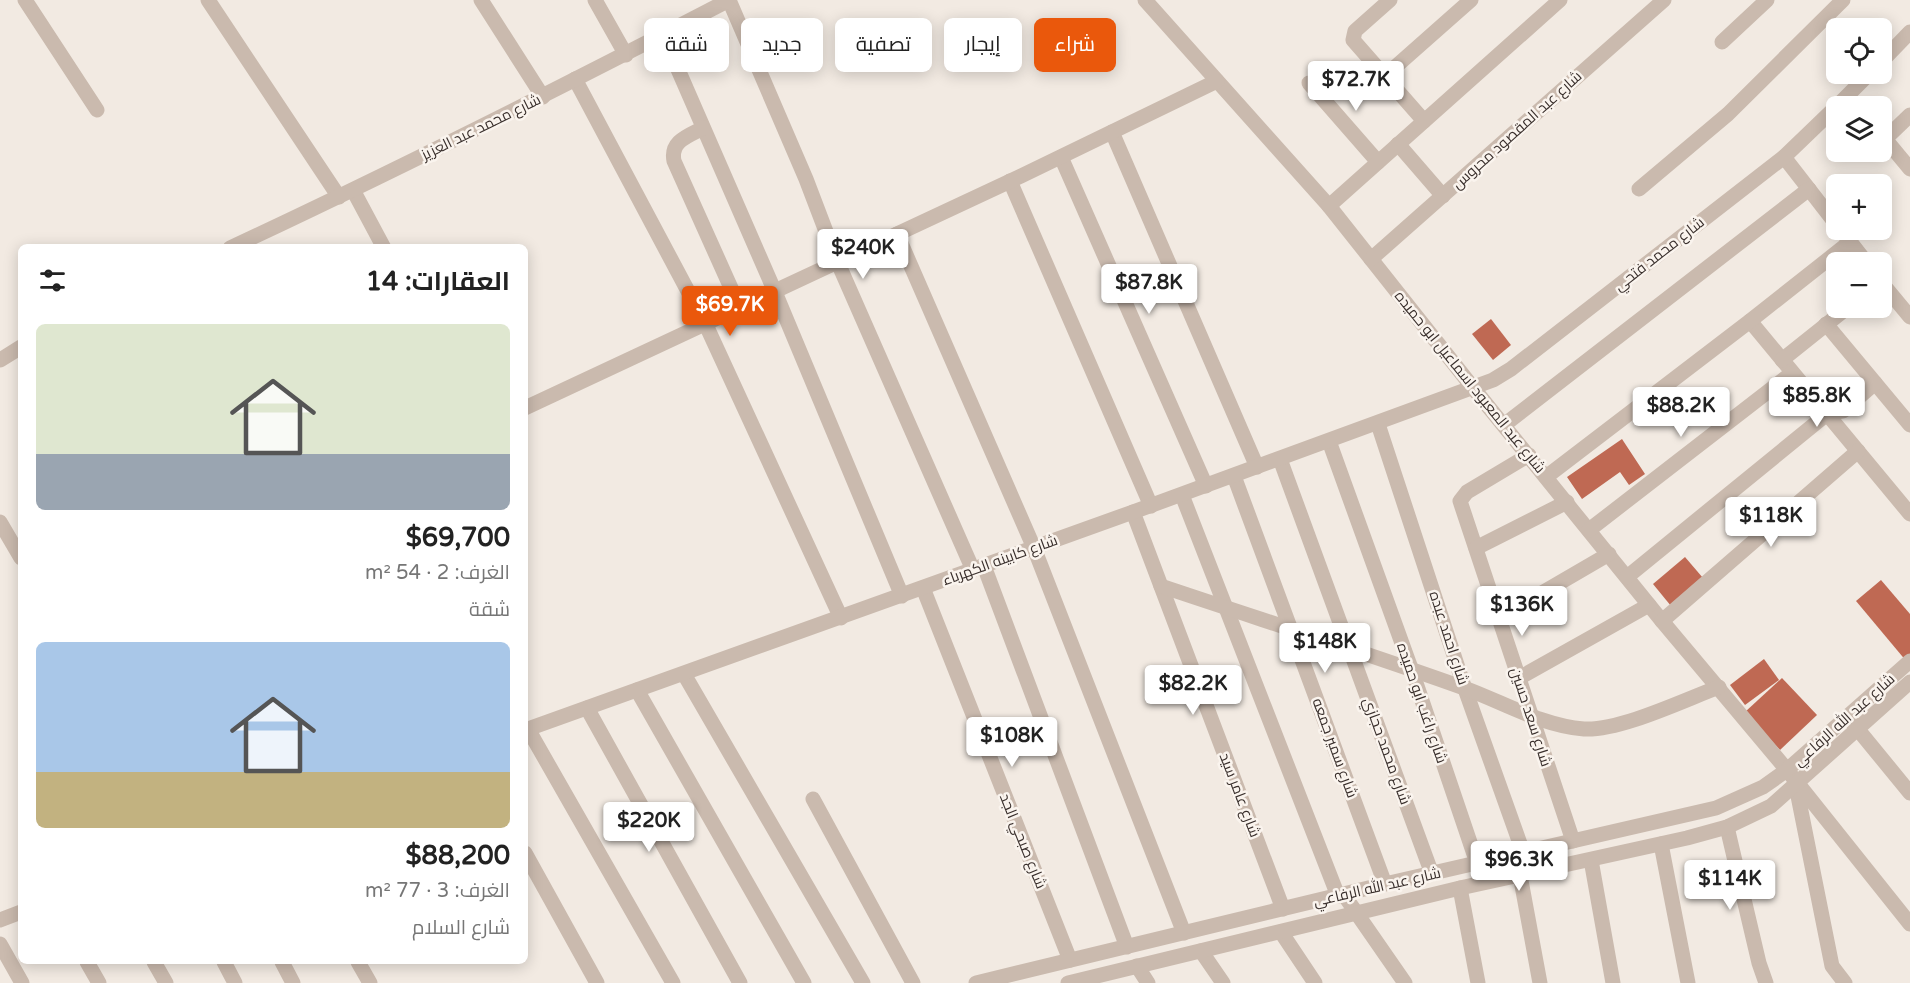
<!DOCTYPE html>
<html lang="ar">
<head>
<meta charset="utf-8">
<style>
	:root { --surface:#fff; --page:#f6f6f6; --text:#222; --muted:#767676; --accent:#ea580c }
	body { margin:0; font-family:"Varela Round",Cairo,sans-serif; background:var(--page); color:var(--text); direction:rtl; height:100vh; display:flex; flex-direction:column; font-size:22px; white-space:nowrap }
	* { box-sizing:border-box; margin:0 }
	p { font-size:20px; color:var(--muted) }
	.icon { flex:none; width:33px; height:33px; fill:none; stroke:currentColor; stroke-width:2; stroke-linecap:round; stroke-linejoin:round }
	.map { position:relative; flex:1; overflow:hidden; direction:ltr }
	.drawer { position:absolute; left:18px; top:244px; width:510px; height:720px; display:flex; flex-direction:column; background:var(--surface); border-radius:9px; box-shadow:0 3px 15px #0003; direction:rtl }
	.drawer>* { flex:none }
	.top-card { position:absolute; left:546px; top:18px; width:570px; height:54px; direction:rtl; display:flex; gap:12px }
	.fabs { position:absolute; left:1826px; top:18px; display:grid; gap:12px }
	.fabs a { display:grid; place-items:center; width:66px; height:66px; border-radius:9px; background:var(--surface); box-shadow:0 3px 15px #0003; font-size:30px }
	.price { position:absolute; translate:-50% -51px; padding:0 14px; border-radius:6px; background:#fff; color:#222; font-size:20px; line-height:39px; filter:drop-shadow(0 2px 3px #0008) }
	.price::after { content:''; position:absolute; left:50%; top:36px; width:18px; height:14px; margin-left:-9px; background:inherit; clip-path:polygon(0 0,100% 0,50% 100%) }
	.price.on { background:var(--accent); color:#fff }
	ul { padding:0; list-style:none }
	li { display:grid; align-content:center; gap:12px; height:318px; padding:0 18px }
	li span { display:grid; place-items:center; height:186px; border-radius:9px; color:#555 }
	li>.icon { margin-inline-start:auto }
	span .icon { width:108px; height:108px; fill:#fffc; stroke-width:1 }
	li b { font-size:26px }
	h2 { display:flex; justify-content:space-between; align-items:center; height:72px; padding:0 18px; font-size:26px }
	.pill { padding:0 21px; border-radius:9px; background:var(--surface); box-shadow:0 3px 15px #0003; font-size:21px; line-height:54px }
	.pill.on { background:var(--accent); color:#fff }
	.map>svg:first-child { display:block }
	.building { fill:#bf6953 }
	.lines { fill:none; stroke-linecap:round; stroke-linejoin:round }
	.street { stroke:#cabaae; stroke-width:15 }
	.labels { text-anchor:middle; stroke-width:5; stroke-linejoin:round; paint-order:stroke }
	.street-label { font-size:15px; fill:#392f2c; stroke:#faf4ee }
</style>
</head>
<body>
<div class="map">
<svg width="1910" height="983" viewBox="0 0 1910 983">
	<rect width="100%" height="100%" fill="#f2eae2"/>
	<!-- building -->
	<g class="building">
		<path d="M1491,319L1511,345L1493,360L1472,334Z"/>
		<path d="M1622,439L1645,474L1629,485L1620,472L1582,499L1567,477Z"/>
		<path d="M1685,557L1703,578L1671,606L1653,584Z"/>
		<path d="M1881,580L1910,614V659L1907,662L1856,601Z"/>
		<path d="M1764,659L1779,680L1745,705L1730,685Z"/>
		<path d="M1782,678L1817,715L1780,750L1745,712Z"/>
	</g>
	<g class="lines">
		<!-- street -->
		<g class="street">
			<path d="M25,0L97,110"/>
			<path d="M208,0L339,197"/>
			<path d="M481,0L543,97"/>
			<path d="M595,0L626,55"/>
			<path d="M729,0L806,179L838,263L973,570"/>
			<path d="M1145,0L1329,206L1474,389L1662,621L1787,770L1910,924"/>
			<path d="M1390,0L1355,31L1353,40L1424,121"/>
			<path d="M663,35L775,292L902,596"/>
			<path d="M1722,42L1767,0"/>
			<path d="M1881,62L1910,32"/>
			<path d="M1385,76L1471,0"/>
			<path d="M575,79L706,325L841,618"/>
			<path d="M1309,83L1378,162"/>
			<path d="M1837,106L1869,74"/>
			<path d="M703,128C688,136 670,141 674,161L740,308"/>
			<path d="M1112,132L1257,467"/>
			<path d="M1881,134L1910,169"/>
			<path d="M1885,139L1910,115"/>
			<path d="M1398,144L1443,196"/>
			<path d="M1061,157L1206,486"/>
			<path d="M1784,157L1836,224"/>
			<path d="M1010,181L1151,506"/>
			<path d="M1639,189L1728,114L1843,0"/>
			<path d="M353,190L384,248"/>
			<path d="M1329,206L1560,0"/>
			<path d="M897,234L1034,548L1184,933"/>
			<path d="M1844,234L1866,262"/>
			<path d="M230,248C399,169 564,86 729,0"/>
			<path d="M1371,259L1664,0"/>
			<path d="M1881,282L1910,317"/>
			<path d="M1750,321L1910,514"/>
			<path d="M1826,324L1910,425"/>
			<path d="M0,360L21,347"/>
			<path d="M1782,360L1847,308"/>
			<path d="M525,408L1021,176L1217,81"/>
			<path d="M1378,424L1465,689L1523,852"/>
			<path d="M1504,425L1809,189"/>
			<path d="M1329,441L1412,671L1477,863"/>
			<path d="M1529,455L1467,492L1460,501L1573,841"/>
			<path d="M1280,459L1432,874"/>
			<path d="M1234,476L1385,884"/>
			<path d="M1546,477L1750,321L1850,242"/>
			<path d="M1182,495L1338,896"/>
			<path d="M1133,512L1283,909"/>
			<path d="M0,522L21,558"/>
			<path d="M1589,530L1792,373"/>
			<path d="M1476,548L1567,502"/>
			<path d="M984,566L1127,947"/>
			<path d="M1627,577L1827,414L1843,411L1875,383"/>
			<path d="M1161,586C1262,620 1364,652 1464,688C1503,702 1542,726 1584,729C1620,731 1684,700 1719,687"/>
			<path d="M923,588L1070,960"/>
			<path d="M1499,618L1609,554"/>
			<path d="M1662,621L1858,451"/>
			<path d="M684,674L863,983"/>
			<path d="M1519,678L1649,605"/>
			<path d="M637,690L804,983"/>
			<path d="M587,708L740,983"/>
			<path d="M1851,721L1910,793"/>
			<path d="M528,729L673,983"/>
			<path d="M525,730L1133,512L1493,380L1511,369L1784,157L1836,107"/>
			<path d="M1796,786L1832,966L1845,983"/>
			<path d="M813,799L913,983"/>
			<path d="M1727,827L1759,963L1766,983"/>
			<path d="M1661,844L1688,983"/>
			<path d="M525,853L597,983"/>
			<path d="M1591,860L1613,983"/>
			<path d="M1520,875L1540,983"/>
			<path d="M1460,888L1478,983"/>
			<path d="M1344,895L1405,983"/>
			<path d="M0,920L21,912"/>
			<path d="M1281,932L1315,983"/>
			<path d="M0,944L22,983"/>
			<path d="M1201,951L1223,983"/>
			<path d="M87,962L99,983"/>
			<path d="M154,962L166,983"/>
			<path d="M224,962L235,983"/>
			<path d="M282,962L293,983"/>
			<path d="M358,962L370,983"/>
			<path d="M1137,966L1148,983"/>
			<path d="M976,983L1385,884L1716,808L1763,787L1787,770L1910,661"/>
			<path d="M1068,983L1460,888L1687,838L1727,827L1771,806L1910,682"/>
		</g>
	</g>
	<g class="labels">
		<!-- street labels -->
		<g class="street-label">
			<text transform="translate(481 127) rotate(-26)" y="5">شارع محمد عبد العزيز</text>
			<text transform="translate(1517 130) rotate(-42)" y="5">شارع عبد المقصود محروس</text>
			<text transform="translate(1659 254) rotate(-38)" y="5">شارع محمد فتحي</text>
			<text transform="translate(1470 382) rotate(51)" y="5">شارع عبد المعبود اسماعيل ابو حميده</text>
			<text transform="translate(1000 560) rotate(-20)" y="5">شارع كابينه الكهرباء</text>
			<text transform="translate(1449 638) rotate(72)" y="5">شارع احمد عبده</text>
			<text transform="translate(1422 703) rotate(71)" y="5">شارع راغب ابو حميده</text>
			<text transform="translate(1531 717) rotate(72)" y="5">شارع سعد حسين</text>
			<text transform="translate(1844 720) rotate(-42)" y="5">شارع عبد الله الرفاعي</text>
			<text transform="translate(1335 748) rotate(70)" y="5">شارع سمير جمعه</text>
			<text transform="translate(1387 751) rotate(70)" y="5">شارع محمد حجازي</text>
			<text transform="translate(1240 795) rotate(69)" y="5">شارع عامر سيد</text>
			<text transform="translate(1023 841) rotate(68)" y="5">شارع صبحي الجد</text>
			<text transform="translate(1377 887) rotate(-13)" y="5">شارع عبد الله الرفاعي</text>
		</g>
	</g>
</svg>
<div class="fabs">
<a><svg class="icon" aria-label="locate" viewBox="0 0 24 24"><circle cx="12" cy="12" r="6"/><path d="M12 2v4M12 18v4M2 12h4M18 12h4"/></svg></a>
<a><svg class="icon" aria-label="layers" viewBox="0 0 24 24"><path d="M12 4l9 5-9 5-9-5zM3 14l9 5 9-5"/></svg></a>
<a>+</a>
<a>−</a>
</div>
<b class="price" style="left:1356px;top:112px">$72.7K</b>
<b class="price" style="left:863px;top:280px">$240K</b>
<b class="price" style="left:1149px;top:315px">$87.8K</b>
<b class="price on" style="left:730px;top:337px">$69.7K</b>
<b class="price" style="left:1817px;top:428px">$85.8K</b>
<b class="price" style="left:1681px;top:438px">$88.2K</b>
<b class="price" style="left:1771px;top:548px">$118K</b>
<b class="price" style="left:1522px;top:637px">$136K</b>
<b class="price" style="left:1325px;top:674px">$148K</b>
<b class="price" style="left:1193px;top:716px">$82.2K</b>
<b class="price" style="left:1012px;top:768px">$108K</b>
<b class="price" style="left:649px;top:853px">$220K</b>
<b class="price" style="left:1519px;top:892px">$96.3K</b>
<b class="price" style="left:1730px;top:911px">$114K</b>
<div class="top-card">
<a class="pill on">شراء</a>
<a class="pill">إيجار</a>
<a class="pill">تصفية</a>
<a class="pill">جديد</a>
<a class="pill">شقة</a>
</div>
<section class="drawer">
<h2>العقارات: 14<svg class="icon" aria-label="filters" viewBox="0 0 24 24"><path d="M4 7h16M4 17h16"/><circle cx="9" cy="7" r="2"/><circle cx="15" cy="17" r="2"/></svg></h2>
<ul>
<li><span style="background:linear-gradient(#dfe7d0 70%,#9aa5b1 0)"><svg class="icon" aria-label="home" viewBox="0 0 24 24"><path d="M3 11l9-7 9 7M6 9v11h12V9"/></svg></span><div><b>$69,700</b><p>الغرف: 2 · 54 m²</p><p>شقة</p></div></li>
<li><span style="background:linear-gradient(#a9c7e8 70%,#c2b280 0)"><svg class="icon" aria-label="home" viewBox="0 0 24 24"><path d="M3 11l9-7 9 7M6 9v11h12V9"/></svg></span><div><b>$88,200</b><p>الغرف: 3 · 77 m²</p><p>شارع السلام</p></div></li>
</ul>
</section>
</div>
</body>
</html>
